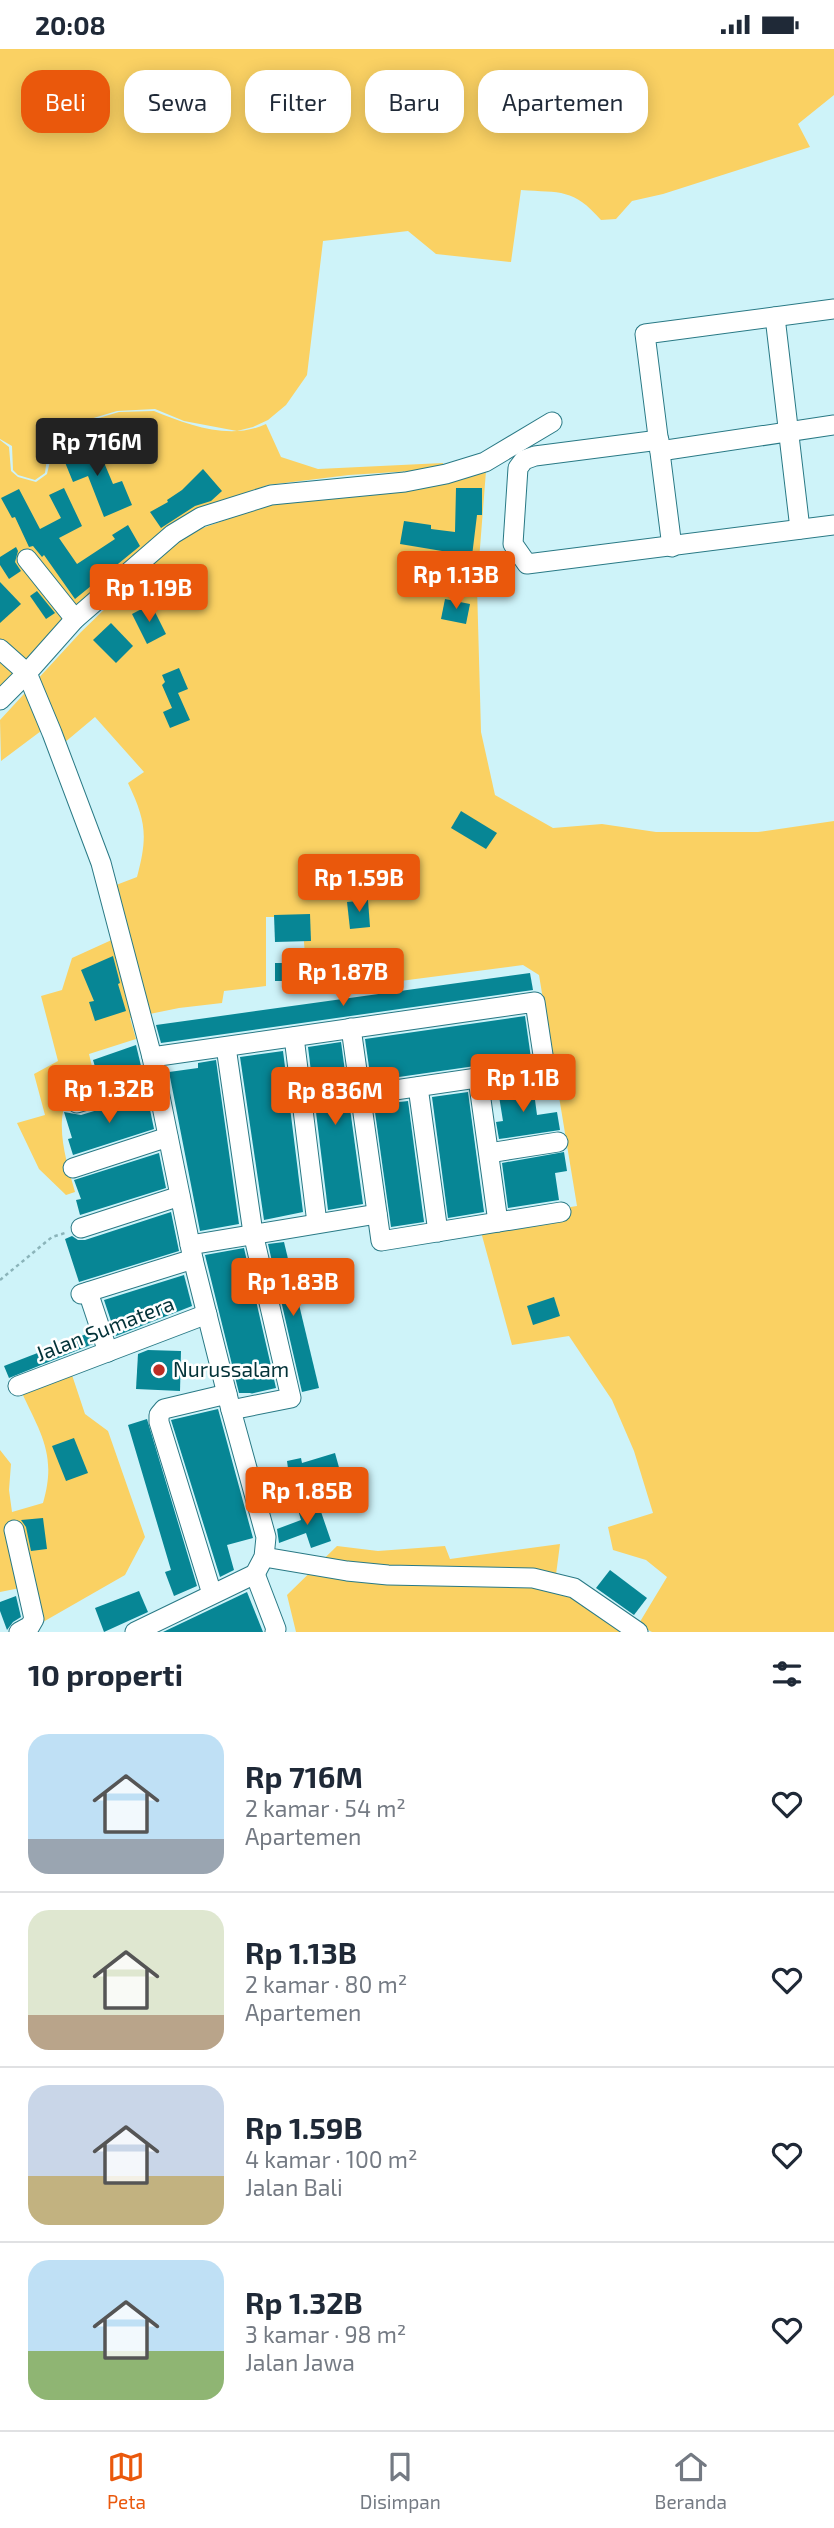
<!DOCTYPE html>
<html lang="id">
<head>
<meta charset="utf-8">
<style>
	:root { --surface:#fff; --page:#f6f6f7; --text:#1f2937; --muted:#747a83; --line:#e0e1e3; --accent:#ea580c }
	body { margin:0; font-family:"Exo 2",sans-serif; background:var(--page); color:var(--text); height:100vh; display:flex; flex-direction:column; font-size:26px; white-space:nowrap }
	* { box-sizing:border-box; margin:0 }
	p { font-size:23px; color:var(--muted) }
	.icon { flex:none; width:38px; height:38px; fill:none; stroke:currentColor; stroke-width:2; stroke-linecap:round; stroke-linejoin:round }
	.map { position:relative; height:1583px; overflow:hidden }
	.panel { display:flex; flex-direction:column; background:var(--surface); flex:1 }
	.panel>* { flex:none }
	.banner { position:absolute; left:21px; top:21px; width:793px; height:63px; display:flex; gap:14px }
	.price { position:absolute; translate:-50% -60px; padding:0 16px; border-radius:7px; background:var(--accent); color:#fff; font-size:23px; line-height:46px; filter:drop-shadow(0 2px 4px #0008) }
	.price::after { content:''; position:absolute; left:50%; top:42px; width:21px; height:16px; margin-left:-10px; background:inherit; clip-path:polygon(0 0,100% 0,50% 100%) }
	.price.active { background:#222; color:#fff }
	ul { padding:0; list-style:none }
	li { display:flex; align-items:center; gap:21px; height:175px; padding:0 28px }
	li+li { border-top:2px solid var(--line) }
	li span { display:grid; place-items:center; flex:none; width:196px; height:140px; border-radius:21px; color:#555 }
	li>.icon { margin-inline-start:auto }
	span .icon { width:84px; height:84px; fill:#fffc; stroke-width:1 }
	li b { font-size:30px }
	h2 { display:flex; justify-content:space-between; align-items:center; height:84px; padding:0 28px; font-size:30px }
	.pill { padding:0 24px; border-radius:21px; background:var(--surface); box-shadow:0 4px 18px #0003; font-size:24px; line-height:63px }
	.pill.active { background:var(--accent); color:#fff }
	.status { display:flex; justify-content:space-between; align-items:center; height:49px; padding:0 35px; background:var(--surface); direction:ltr }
	.status svg { height:19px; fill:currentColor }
	.menu { display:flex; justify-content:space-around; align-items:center; height:98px; border-top:2px solid var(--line); background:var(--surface); font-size:19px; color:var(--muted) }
	.menu a { display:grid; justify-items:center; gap:4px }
	.menu .active { color:var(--accent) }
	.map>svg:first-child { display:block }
	.green { fill:#fad163 }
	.building { fill:#078695 }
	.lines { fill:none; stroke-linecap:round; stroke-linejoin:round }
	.minor-casing { stroke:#297985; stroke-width:21 }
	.path { stroke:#8bb4ba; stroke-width:2.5; stroke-dasharray:3.5 3.5; stroke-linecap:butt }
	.minor { stroke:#fff; stroke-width:19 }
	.poi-dot { fill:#bc2e25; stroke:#fff; stroke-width:2.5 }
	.labels { text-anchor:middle; stroke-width:5; stroke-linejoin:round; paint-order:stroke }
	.street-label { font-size:21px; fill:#033238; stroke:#fff }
	.poi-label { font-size:21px; fill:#033238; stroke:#fff; text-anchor:start }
</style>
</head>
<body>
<div class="status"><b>20:08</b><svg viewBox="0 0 49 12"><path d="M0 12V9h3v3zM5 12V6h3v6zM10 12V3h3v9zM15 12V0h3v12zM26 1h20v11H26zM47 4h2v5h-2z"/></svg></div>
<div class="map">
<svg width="834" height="1583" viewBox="0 0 834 1583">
	<rect width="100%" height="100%" fill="#cef3f9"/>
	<!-- green -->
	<g class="green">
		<path d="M0,0H834V46L798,75L810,98L663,145L632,152L616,170L601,171C573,139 561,144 521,141L511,213L436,205L408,182L323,192L307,326L286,356L268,371L253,378L237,382L184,372L155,360L117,362L80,373L48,401L45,424L35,431L18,426L13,421L12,397L0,390Z"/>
		<path d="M154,362C189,376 230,392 266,375L281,408L318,420L443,414V420L349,426L268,436L195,461L0,638V391L9,398L11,422L18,428L36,433L47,425L52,404L82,374L119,363Z"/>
		<path d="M486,422L477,537L481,683L495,746L553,779L602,775L656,783H758L834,772V1583H652L638,1576L667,1528L646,1511L613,1501L608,1478L653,1464L634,1402L612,1351L569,1287L512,1296L478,1172L577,1157L539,926L523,916L308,944L302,868H266V937L224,942L222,954L179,959L130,969L136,990L89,1005L97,1038L68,1048C54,1076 67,1114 75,1143L66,1146L39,1120L17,1074L45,1066L34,1025L58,1012L41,947L62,941L72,909L116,889L103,841L137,828C148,787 146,772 128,734L144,723L95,668L64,694L41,682L1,712L0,671L81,583L172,495L203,479L269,455Z"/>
		<path d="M70,1320L85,1365L108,1382L145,1488L125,1526L36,1577L20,1539L0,1543V1401L11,1415L9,1441L12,1463L43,1454C57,1406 41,1385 21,1342Z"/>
		<path d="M560,1495L554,1541L570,1546L624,1583H296L287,1546L337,1497L378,1502L445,1497L450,1510Z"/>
	</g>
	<!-- building -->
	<g class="building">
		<path d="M95,392L113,435L122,432L132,456L104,468L88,427L73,433L62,406Z"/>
		<path d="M203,420L222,442L211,452L195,457L161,479L150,463L168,453L167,451L182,441Z"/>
		<path d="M64,439L82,477L59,489L77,515L115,490L112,486L128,476L140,497L75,550L44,506L42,508L33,497L29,498L15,468L12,469L1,449L19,440L40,480L61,469L49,446Z"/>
		<path d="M456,439H482V466H477L472,507L442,504V502L400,495L404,472L431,476V480L455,483Z"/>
		<path d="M16,498L18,502L15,513L21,522L9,530L0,516V508Z"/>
		<path d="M0,533L21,555L0,574Z"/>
		<path d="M37,542L55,564L46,570L30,547Z"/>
		<path d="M445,550L470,555L466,575L441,570Z"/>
		<path d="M151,555L166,585L147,595L132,565Z"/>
		<path d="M111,574L133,597L116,614L93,591Z"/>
		<path d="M179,619L188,640L178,644L190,671L170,679L163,663L172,659L162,636L165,633L162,626Z"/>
		<path d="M461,762L497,784L486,800L451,779Z"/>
		<path d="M368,851L370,878L350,880L347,853Z"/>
		<path d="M310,865L311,892L275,893L274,866Z"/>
		<path d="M113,907L120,934L118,935L126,962L95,972L89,953L94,952L81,921Z"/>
		<rect x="275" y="914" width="30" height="18"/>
		<path d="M530,924L533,941L161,994L156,976Z"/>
		<path d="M525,967L531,1009L371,1032L365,990Z"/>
		<path d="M341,993L363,1155L328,1161L308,998Z"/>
		<path d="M136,996L142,1021L100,1034L93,1011Z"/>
		<path d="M283,1002L303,1163L264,1171L240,1008Z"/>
		<path d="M216,1011L239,1175L200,1182L169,1023L198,1019V1014Z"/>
		<path d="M533,1036L537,1066L557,1063L560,1081L499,1090L496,1073L503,1072L498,1041Z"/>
		<path d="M468,1043L484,1163L448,1169L432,1048Z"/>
		<path d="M147,1046L154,1080L73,1106L68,1090L72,1089L64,1063L81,1066Z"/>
		<path d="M408,1052L424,1173L391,1178L374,1056Z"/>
		<path d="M564,1103L567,1122L555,1124L559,1151L508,1159L502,1114Z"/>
		<path d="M159,1104L166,1139L80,1166L76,1151L81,1150L74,1131Z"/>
		<path d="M171,1163L179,1202L79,1233L65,1190L72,1187L78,1191H85Z"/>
		<path d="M284,1193L319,1339L302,1343L268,1195Z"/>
		<path d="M244,1199L276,1339L250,1345L252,1344H239L205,1206Z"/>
		<path d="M184,1226L192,1257L116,1287L104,1251Z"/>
		<path d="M554,1248L560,1267L533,1276L527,1257Z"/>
		<path d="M89,1284L93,1295L9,1329L4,1317Z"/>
		<path d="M148,1301L181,1302L180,1342L136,1340L138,1305Z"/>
		<path d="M218,1360L253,1489L227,1496L234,1521L220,1528L171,1371Z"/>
		<path d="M147,1370L197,1537L174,1547L165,1523L171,1521L128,1376Z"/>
		<path d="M74,1389L88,1424L66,1432L52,1397Z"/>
		<path d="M335,1404L340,1422L290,1434L287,1412L301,1409L302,1414Z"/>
		<path d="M318,1454L331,1492L311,1499L306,1484L279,1494L277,1480L301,1471L298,1461Z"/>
		<path d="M43,1469L47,1500L31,1502L26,1478L21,1471Z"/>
		<path d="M610,1521L647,1549L634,1566L596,1539Z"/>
		<path d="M139,1542L148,1563L104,1583L95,1559Z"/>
		<path d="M247,1543L263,1583H163Z"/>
		<path d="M16,1547L21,1568L13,1573L7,1581L0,1562V1553Z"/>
	</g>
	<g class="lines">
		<defs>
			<g id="minor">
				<path d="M775,268L800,480"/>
				<path d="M659,391L535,407L524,411L518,419L513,495L527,515L834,476"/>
				<path d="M660,402L834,376"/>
				<path d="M672,498L645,285L834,260"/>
				<path d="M27,510L75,570"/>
				<path d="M0,600L27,624L0,651"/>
				<path d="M351,979L381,1192L561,1163"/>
				<path d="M294,988L317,1174"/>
				<path d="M226,998L253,1184L291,1349L231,1361"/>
				<path d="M152,1008L535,953L545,1019L361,1046"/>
				<path d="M478,1029L498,1173"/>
				<path d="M418,1038L438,1183"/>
				<path d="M77,1054L156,1030"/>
				<path d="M489,1104L558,1093"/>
				<path d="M73,1119L168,1088"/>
				<path d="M81,1179L180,1147"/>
				<path d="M190,1196L377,1165"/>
				<path d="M88,1243L108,1303"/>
				<path d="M81,1245L193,1210"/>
				<path d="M18,1337L207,1265"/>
				<path d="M14,1481L34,1570L30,1577L19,1583"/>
				<path d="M264,1508L347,1522L388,1526L533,1529L574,1539L638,1583"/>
				<path d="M255,1525L276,1580L275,1583"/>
				<path d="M212,1545L159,1373V1366L164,1360L227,1345"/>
				<path d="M135,1583L255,1525L264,1508L266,1488L231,1361L193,1210L152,1008L101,814L52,684L27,624L75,570L173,485L201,468L271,446L405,433L446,425L485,413L552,373"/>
			</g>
		</defs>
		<!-- minor casing -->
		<use href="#minor" class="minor-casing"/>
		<!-- path -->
		<path class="path" d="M0,1231L52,1188L65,1184"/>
		<!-- minor -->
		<use href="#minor" class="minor"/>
	</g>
	<!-- markers -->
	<circle class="poi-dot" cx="159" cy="1321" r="7"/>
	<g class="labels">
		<!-- street labels -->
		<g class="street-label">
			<text transform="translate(105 1280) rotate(-21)" y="7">Jalan Sumatera</text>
		</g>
		<!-- poi labels -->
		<g class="poi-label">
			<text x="173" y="1328">Nurussalam</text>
		</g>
	</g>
</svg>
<b class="price active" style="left:97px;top:429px">Rp 716M</b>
<b class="price" style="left:456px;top:562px">Rp 1.13B</b>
<b class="price" style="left:149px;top:575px">Rp 1.19B</b>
<b class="price" style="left:359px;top:865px">Rp 1.59B</b>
<b class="price" style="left:343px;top:959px">Rp 1.87B</b>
<b class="price" style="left:523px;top:1065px">Rp 1.1B</b>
<b class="price" style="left:109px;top:1076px">Rp 1.32B</b>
<b class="price" style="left:335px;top:1078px">Rp 836M</b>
<b class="price" style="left:293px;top:1269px">Rp 1.83B</b>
<b class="price" style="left:307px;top:1478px">Rp 1.85B</b>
<div class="banner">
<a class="pill active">Beli</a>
<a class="pill">Sewa</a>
<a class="pill">Filter</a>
<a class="pill">Baru</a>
<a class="pill">Apartemen</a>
</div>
</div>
<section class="panel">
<h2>10 properti<svg class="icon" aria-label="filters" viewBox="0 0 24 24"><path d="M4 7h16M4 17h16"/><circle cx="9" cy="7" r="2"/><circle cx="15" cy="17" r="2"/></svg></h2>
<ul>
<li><span style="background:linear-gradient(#bfe0f5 75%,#9aa5b1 0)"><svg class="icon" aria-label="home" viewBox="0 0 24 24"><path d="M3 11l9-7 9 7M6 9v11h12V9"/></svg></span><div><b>Rp 716M</b><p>2 kamar · 54 m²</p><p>Apartemen</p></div><svg class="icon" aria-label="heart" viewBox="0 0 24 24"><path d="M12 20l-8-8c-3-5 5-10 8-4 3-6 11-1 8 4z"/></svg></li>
<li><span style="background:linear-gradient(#dfe7d0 75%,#b9a48a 0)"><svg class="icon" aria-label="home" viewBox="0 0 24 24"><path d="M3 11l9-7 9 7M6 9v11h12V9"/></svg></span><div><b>Rp 1.13B</b><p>2 kamar · 80 m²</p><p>Apartemen</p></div><svg class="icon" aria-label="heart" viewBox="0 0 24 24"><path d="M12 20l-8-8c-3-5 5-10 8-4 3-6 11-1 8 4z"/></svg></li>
<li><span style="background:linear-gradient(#c9d6e8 65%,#c2b280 0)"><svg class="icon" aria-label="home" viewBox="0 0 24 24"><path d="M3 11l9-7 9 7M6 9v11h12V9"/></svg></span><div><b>Rp 1.59B</b><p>4 kamar · 100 m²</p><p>Jalan Bali</p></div><svg class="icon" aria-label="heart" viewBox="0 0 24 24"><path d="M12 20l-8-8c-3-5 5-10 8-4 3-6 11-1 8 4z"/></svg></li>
<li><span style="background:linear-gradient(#bfe0f5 65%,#8fb573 0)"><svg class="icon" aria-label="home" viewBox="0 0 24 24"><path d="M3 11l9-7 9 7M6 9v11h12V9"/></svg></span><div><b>Rp 1.32B</b><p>3 kamar · 98 m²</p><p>Jalan Jawa</p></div><svg class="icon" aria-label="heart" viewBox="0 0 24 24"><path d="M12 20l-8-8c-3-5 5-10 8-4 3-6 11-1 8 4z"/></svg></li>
</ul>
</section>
<nav class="menu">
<a class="active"><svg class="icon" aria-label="map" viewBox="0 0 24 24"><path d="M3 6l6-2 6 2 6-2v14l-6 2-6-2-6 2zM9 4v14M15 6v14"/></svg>Peta</a>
<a><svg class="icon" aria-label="saved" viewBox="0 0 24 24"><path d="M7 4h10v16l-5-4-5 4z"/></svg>Disimpan</a>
<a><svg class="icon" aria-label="home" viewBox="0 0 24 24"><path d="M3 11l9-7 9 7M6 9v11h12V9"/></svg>Beranda</a>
</nav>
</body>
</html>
